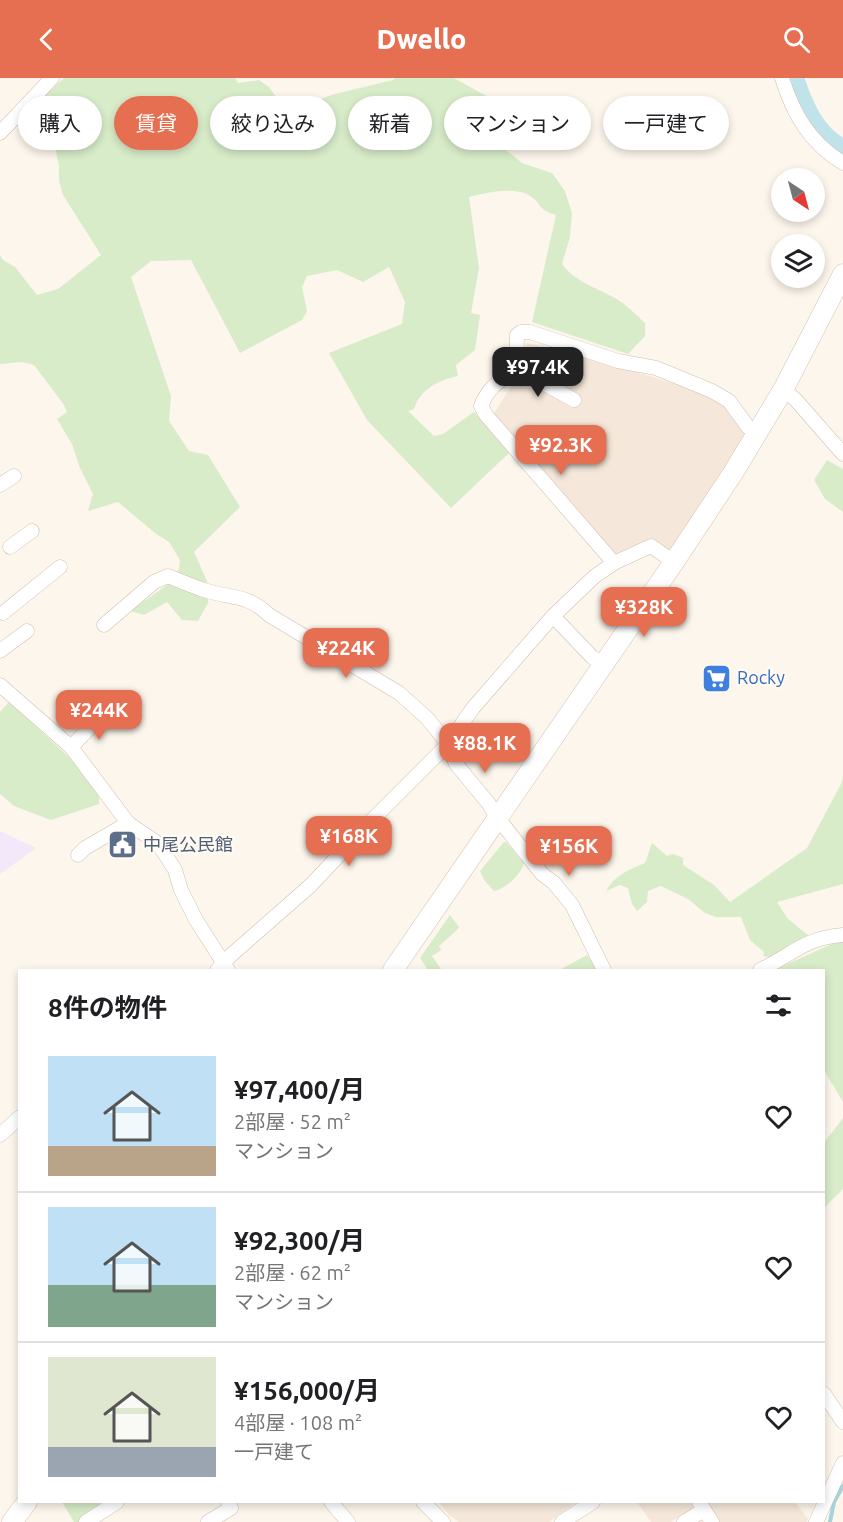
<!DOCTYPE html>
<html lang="ja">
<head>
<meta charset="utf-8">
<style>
	:root { --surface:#fff; --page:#f2f2f2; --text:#202124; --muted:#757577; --line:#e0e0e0; --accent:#e76f51 }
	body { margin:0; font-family:Ubuntu,"Noto Sans JP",sans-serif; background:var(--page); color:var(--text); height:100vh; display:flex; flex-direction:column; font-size:22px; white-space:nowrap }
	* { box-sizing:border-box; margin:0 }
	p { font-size:20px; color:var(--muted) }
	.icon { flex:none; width:33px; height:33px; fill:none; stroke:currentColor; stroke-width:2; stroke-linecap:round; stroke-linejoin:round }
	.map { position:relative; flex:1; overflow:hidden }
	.sheet { position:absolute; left:18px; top:891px; width:807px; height:534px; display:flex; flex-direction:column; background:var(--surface); border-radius:0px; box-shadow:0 3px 9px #0003 }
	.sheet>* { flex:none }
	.hud { position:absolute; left:18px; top:18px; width:807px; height:54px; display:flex; gap:12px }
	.needle { width:39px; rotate:144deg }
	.buttons { position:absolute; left:771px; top:90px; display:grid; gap:12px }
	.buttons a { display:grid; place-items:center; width:54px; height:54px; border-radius:50%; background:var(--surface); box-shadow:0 3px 9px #0003; font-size:30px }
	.price { position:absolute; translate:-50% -51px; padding:0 14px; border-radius:12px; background:var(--accent); color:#fff; font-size:20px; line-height:39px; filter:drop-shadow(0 2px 3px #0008) }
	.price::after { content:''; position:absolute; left:50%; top:36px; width:18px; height:14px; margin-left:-9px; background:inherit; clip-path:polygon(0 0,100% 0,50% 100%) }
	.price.active { background:#222; color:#fff }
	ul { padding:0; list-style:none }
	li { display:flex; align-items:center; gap:18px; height:150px; padding:0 30px }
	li+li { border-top:2px solid var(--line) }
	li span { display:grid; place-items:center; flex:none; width:168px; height:120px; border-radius:0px; color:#555 }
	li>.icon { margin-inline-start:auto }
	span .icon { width:72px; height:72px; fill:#fffc; stroke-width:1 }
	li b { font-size:26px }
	h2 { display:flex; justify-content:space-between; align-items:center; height:72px; padding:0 30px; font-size:26px }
	.tag { padding:0 21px; border-radius:27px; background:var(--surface); box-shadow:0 3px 9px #0003; font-size:21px; line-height:54px }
	.tag.active { background:var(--accent); color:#fff }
	header { display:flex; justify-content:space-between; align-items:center; height:78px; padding:0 30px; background:var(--accent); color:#fff; font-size:27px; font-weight:800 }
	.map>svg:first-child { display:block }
	.residential { fill:#f5e8da }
	.education { fill:#f3e8fa }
	.green { fill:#d8ecc9 }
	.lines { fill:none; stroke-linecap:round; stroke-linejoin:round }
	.stream { stroke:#a5d3da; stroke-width:4 }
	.river { stroke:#bfe3e8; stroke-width:22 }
	.street-casing { stroke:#d1beb0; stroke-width:15 }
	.secondary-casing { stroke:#d6c0b0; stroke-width:21 }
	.street { stroke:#fff; stroke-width:14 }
	.secondary { stroke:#fff; stroke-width:20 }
	.labels { text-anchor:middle; stroke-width:4.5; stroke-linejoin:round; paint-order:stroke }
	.shop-label { font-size:18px; fill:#366cbe; stroke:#fffaf3; text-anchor:start }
	.service-label { font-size:18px; fill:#4e5e75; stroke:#fffaf3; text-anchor:start }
</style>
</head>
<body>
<header><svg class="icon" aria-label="back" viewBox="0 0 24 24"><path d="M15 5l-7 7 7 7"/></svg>Dwello<svg class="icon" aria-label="search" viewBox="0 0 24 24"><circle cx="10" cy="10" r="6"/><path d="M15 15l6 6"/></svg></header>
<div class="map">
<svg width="843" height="1444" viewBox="0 0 843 1444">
	<rect width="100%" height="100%" fill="#fdf6ec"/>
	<!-- residential -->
	<g class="residential">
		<path d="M527,265L626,291L679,307L728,325L746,357L672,474L652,463L615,477L493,337L522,291Z"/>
		<path d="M439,1424H577L549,1444H459L448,1436Z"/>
		<path d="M637,1424H692L695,1428L671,1444H651Z"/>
		<path d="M704,1424H795L808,1441L807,1444H718Z"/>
	</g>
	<!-- education -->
	<path class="education" d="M0,753L36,770L0,796Z"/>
	<!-- green -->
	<g class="green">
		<path d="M64,0H235L238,5L259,2L269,9L287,34L331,17L393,2L395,0H454L490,20C495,37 493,40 483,53L522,85L552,95L565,113L572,135L570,159L562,186C575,204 597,210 615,220C626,226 636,237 645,245V258L628,276L532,244L556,137C536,131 543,126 530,118C515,108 485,115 469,119L479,190L471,235L480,237L475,272L456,287L458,298C439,302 420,311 414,331L408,333L434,358L443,356L474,334L509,375L451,430L367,342L329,275L402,246L405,224L389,189L363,204L337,192L307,198L302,209L307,233L302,242L240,275L191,182L151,183L131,199L171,318L169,343L189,373L208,377L240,429L194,474L207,503L208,525L198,543L182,542L167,524L144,537L130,533L170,505L179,491L180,482L169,464L155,455L118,424L88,433L93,416L80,390L72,366L57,341L67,334L64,327L34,287L22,284L0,286V177L3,182L15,189L37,217L58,211L101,177L63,117L59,103V88L55,69L38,28L39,23Z"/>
		<path d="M827,382L843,391V434L825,421L814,402Z"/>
		<path d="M9,624L70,680L99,718V726L51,742L14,728L0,716V634Z"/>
		<path d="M843,697V806L777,824L788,841L809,858L772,880L763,878L764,874L750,862L741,839H716L705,835L688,821L661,808L648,813L647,824L637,833L632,826L628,810L620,807L606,813C615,797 628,792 645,785L652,765L667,778L673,776L683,780V787L714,807L730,824L807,770L842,704Z"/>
		<path d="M504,764H506L524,785C522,796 505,811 494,813L484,802L480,793Z"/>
		<path d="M450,837L459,849L456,853L439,868L441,872L432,878L441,891L428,892L420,880Z"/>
		<path d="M843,861V1024L824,992V892H774Z"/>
		<path d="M587,877L598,892H562L563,890Z"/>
		<path d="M843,1040V1111L824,1130V1065Z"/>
		<path d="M62,1424H109L80,1444H74Z"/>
	</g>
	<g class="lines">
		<!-- stream -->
		<path class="stream" d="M830,1444L834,1424L843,1408"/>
		<!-- river -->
		<path class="river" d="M793,0C802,28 815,59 843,72"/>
		<defs>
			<g id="street">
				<path d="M782,0C793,36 810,65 843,85"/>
				<path d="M0,55L52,0"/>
				<path d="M516,290L574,322"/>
				<path d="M783,312L795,321L843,376"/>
				<path d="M0,407L14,398"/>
				<path d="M10,469L32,453"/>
				<path d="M614,485L486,337L481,328C489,308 500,303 516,290L517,257L521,254H530L618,283L656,290L712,313L729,323L748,349L757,356"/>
				<path d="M3,535L60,489"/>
				<path d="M553,538L592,579L603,586"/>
				<path d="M104,547L154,504L168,498C180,503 192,508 204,512C231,521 246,515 269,537L399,615L427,640L448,666L456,686L489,726L497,739L542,796L554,805L572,827L604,892"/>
				<path d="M0,573L27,553"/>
				<path d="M0,607L71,669L128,745L156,764L163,773L175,792L181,812L196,842L228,892"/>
				<path d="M71,669L104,635"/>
				<path d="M78,777L85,770L128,745"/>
				<path d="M217,892L229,879L311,807L371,743L448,666L473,630L553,538L595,498L614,485L651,468L674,484"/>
				<path d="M760,892C792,877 804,860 843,857"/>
				<path d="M0,1057L20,1039"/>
				<path d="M824,1316L843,1344"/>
				<path d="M331,1424L348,1444"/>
				<path d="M423,1424L443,1444"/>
				<path d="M699,1424L712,1444"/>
				<path d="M86,1444L117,1424"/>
				<path d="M208,1444L231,1430L228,1424"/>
				<path d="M562,1444L593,1424"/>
				<path d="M684,1444L704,1432"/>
				<path d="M816,1444L843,1385"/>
			</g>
			<g id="secondary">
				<path d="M393,892L674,484L733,395L783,312L843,196"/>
				<path d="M12,1444L27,1424"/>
			</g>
		</defs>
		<!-- street casing -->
		<use href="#street" class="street-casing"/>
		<!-- secondary casing -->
		<use href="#secondary" class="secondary-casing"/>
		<!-- street -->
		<use href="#street" class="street"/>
		<!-- secondary -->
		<use href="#secondary" class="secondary"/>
	</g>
	<!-- icons -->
	<defs>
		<symbol id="supermarket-square" viewBox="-11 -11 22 22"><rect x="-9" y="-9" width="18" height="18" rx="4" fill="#3f7fe0" stroke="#fffaf3"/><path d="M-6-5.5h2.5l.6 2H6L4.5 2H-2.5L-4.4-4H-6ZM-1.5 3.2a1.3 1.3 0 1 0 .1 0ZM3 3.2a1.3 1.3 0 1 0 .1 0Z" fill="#fff"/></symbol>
		<symbol id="civic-square" viewBox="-11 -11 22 22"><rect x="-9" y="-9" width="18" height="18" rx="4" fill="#5c6f8a" stroke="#fffaf3"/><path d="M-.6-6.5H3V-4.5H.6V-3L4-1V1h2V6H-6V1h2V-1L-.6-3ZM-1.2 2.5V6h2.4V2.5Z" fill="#fff"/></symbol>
	</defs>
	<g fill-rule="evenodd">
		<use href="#supermarket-square" x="700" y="584" width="33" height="33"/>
		<use href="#civic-square" x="106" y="750" width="33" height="33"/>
	</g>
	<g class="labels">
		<!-- shop labels -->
		<g class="shop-label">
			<text x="737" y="606">Rocky</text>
		</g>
		<!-- service labels -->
		<g class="service-label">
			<text x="143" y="773">中尾公民館</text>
		</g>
	</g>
</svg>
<div class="buttons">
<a><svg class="needle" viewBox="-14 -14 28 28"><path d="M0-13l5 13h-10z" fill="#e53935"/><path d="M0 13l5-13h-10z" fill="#757577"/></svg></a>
<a><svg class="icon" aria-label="layers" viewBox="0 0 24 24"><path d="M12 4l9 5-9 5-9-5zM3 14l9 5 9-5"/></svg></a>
</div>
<b class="price active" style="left:538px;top:320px">¥97.4K</b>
<b class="price" style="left:561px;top:398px">¥92.3K</b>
<b class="price" style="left:644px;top:560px">¥328K</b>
<b class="price" style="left:346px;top:601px">¥224K</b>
<b class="price" style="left:99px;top:663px">¥244K</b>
<b class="price" style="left:485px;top:696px">¥88.1K</b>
<b class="price" style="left:349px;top:789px">¥168K</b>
<b class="price" style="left:569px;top:799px">¥156K</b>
<div class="hud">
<a class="tag">購入</a>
<a class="tag active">賃貸</a>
<a class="tag">絞り込み</a>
<a class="tag">新着</a>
<a class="tag">マンション</a>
<a class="tag">一戸建て</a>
</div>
<section class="sheet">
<h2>8件の物件<svg class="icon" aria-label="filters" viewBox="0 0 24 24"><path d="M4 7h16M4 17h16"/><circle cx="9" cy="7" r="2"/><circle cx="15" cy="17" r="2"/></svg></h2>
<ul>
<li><span style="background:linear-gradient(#bfe0f5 75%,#b9a48a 0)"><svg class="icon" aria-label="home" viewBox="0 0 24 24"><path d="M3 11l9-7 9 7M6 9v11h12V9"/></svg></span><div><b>¥97,400/月</b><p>2部屋 · 52 m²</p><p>マンション</p></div><svg class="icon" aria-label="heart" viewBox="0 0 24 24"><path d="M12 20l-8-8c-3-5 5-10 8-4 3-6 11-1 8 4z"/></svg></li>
<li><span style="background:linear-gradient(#bfe0f5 65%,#7fa58c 0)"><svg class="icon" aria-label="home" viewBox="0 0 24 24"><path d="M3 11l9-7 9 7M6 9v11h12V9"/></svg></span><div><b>¥92,300/月</b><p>2部屋 · 62 m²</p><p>マンション</p></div><svg class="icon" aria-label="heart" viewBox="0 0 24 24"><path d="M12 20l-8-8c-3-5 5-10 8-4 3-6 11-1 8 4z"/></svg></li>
<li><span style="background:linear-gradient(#dfe7d0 75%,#9aa5b1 0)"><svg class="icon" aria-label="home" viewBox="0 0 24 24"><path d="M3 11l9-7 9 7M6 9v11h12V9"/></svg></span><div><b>¥156,000/月</b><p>4部屋 · 108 m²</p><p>一戸建て</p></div><svg class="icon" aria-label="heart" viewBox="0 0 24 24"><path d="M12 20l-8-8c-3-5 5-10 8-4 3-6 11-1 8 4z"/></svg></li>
</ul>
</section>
</div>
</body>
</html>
